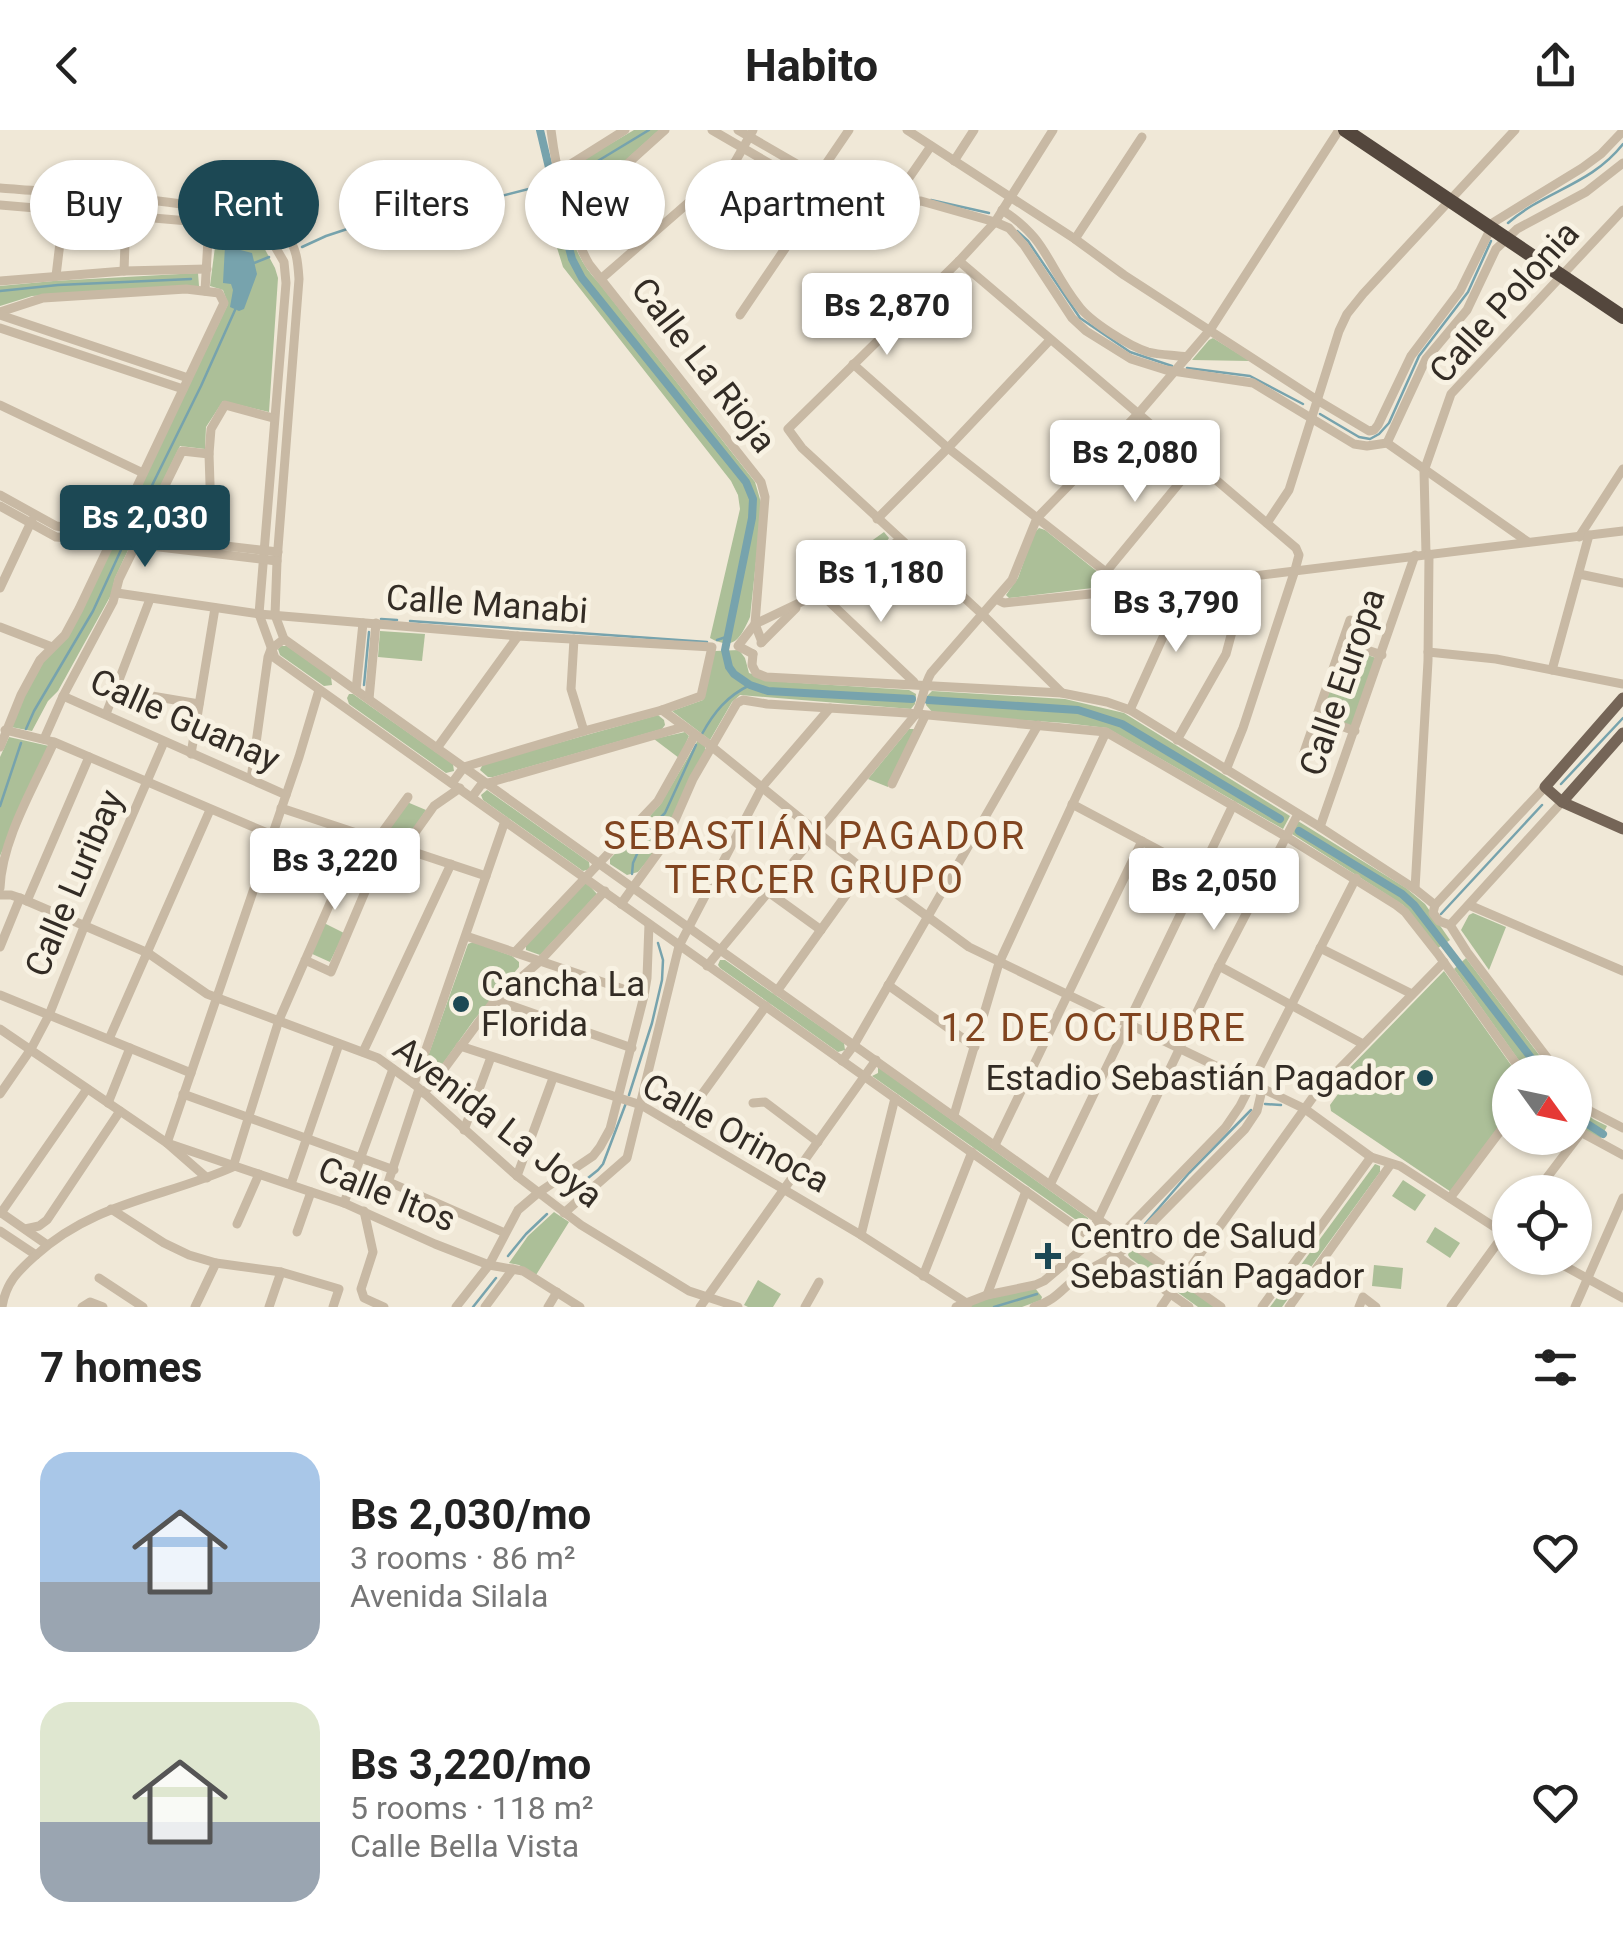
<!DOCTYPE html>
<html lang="en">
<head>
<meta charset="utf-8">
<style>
	:root { --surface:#fff; --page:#f6f6f6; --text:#222; --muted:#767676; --accent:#1c4854 }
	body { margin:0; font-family:Roboto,sans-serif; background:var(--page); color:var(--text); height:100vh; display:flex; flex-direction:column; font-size:38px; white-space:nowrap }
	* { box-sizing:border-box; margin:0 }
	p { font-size:32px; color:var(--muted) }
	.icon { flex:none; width:55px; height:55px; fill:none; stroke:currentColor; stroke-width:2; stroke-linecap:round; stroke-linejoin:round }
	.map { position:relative; height:1177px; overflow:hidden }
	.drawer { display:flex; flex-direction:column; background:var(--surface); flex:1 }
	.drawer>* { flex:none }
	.hud { position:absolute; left:30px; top:30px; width:1000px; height:90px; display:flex; gap:20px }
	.needle { width:65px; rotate:123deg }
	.fabs { position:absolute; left:1492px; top:925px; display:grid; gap:20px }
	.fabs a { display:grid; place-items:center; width:100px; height:100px; border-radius:50%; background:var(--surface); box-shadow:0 2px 8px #0004; font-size:50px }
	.price { position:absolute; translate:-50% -85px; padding:0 22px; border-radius:10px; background:#fff; color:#222; font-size:32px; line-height:65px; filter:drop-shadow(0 2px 5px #0008) }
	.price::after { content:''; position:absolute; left:50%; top:60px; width:30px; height:22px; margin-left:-15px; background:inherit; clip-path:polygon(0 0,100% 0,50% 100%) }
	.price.selected { background:var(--accent); color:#fff }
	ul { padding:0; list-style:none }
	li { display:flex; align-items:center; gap:30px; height:250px; padding:0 40px }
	li span { display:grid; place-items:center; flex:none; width:280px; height:200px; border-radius:30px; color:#555 }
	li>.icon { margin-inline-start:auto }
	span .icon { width:120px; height:120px; fill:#fffc; stroke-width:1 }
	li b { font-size:42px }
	h2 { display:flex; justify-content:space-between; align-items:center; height:120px; padding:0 40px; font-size:42px }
	.chip { padding:0 35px; border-radius:45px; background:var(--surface); box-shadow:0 2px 8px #0004; font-size:35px; line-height:90px }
	.chip.selected { background:var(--accent); color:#fff }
	header { display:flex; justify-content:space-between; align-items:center; height:130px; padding:0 40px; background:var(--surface); font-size:45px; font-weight:700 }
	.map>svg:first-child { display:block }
	.green { fill:#acbf98 }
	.water { fill:#77a3ad }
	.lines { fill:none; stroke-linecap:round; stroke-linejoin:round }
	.stream { stroke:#77a3ad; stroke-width:2.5 }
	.canal { stroke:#77a3ad; stroke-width:8 }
	.minor { stroke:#c8b9a4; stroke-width:9 }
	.major { stroke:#756557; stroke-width:11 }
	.highway { stroke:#54473d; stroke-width:14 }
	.poi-dot { fill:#1c4854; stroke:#f8f2e3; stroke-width:4 }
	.labels { text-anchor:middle; stroke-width:10; stroke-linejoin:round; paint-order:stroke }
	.street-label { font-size:35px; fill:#332c25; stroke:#f8f2e3 }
	.poi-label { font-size:35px; fill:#332c25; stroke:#f8f2e3; text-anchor:start }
	.neighbourhood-label { font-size:38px; letter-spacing:2.5px; fill:#814520; stroke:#f8f2e3 }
</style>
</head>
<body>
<header><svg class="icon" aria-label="back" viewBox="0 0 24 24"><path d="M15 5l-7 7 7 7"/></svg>Habito<svg class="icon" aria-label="share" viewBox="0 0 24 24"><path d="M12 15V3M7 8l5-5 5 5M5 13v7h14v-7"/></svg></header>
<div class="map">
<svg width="1623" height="1177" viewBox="0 0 1623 1177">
	<rect width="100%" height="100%" fill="#f0e8d7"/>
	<!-- green -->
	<g class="green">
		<path d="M634,0H659L574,77L564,41Z"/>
		<path d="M558,55C568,92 571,125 599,153L755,352L762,376L750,487C740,509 734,521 710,508L740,379L738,365L731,351L563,137L539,60Z"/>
		<path d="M217,101L261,112L275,138L278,148L269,282L223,271L206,297L205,319L180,316L138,402L120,400L228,174L223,160L210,156Z"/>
		<path d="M198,143L199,156L32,166L0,176V156L53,151Z"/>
		<path d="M1213,208L1250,231L1192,230L1209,210Z"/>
		<path d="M1039,398L1045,400L1109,451V456L1009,468L1006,465L1018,448L1034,403Z"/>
		<path d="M884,402L889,408L887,411L808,465L801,461L838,438L842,432Z"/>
		<path d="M110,416L129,418L115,448L111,465L58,561L48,571L32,601L11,597L24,566L43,532L66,507Z"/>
		<path d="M380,501L425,504L422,531L378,527Z"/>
		<path d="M281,516H287L331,547L332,555L324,556L280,525L278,519Z"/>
		<path d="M1345,517L1376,528L1352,597L1321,586Z"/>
		<path d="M739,520L745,528L749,543L771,551L909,560L916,564L915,574L911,579L740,565L732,572L710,610L672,581L703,570L715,521Z"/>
		<path d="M932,561L1065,569L1124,583L1290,686L1283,699L1107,598L1065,593L934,584L926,575L927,566Z"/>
		<path d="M349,564H353L453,634L454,641L446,643L349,574L347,568Z"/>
		<path d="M658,585L664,590L665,595L662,599L493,647H488L480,640L483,634Z"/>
		<path d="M909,599H914L913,603L888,657L868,649Z"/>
		<path d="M685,602L689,606L679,628L654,609Z"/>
		<path d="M9,607L49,616L0,726V627Z"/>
		<path d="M698,610L705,616V622L659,717L638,742L627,745L610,734V729L660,675Z"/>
		<path d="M487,660L589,732L590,739L583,741L483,670L481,665Z"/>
		<path d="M407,672L426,680L404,713L384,706Z"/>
		<path d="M1298,691L1406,758L1425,774L1450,810L1438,818L1403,775L1292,704Z"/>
		<path d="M587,753L597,764L540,825L526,820V815L582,755Z"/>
		<path d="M1473,783L1506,797L1489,840L1461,800L1469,785Z"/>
		<path d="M324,793L344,803L330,832L310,823Z"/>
		<path d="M473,812L512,826L519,832V837L474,890L434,946L426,950L422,943L468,814Z"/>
		<path d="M1466,828L1552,942H1527L1454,839Z"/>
		<path d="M720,830H725L844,913L845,920L838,922L720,838L718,835Z"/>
		<path d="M1444,841L1516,942H1510V982L1451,1062L1331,981L1330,975L1341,960L1334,954Z"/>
		<path d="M878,937L1088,1088L1089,1095L1086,1097L872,946L878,943Z"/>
		<path d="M1575,972L1593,989L1607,996L1600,1010L1575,995Z"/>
		<path d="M1375,1034L1380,1036V1042L1282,1177H1270Z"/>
		<path d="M1403,1050L1426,1065L1415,1081L1392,1066Z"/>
		<path d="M554,1082L569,1092L536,1145L519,1135L509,1133L528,1106Z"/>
		<path d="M1435,1097L1460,1113L1450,1128L1426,1112Z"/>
		<path d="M1130,1120H1135L1215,1177H1198L1130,1128L1128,1125Z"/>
		<path d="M1374,1135L1403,1138L1401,1159L1372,1156Z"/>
		<path d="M758,1150L781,1164L773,1177H748L744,1175Z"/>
		<path d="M1035,1158L1042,1167L1041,1170L1022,1177H967L983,1170Z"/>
	</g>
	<!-- water -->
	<path class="water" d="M225,116L252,123L257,144L244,179L239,181L230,177L233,160L231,154L223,153Z"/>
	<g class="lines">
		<!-- stream -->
		<g class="stream">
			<path d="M573,46L649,0"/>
			<path d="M801,47L823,59L863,68L913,67"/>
			<path d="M931,70L989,83"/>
			<path d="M1508,93C1544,61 1591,55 1623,14"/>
			<path d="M1017,101L1028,111L1080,188L1130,222L1172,236"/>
			<path d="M302,117L326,106L438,69L482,71L556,52"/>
			<path d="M254,133L269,127"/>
			<path d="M0,161L58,155L191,149"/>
			<path d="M1187,238L1250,246L1303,274"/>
			<path d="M1320,284L1359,307L1370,309L1379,304L1389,293L1419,226L1468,162L1491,111"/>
			<path d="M131,398L201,256L235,180"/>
			<path d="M381,489L397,490"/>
			<path d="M410,491L707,512"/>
			<path d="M717,510L726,507"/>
			<path d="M364,555L369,502"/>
			<path d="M26,599L34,581L93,481L121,420"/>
			<path d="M702,604C714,582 727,566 750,555"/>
			<path d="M1561,654L1623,588"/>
			<path d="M0,676L21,613"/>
			<path d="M632,744L633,733L641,715L652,696L665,683L696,615"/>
			<path d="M1441,784L1542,675"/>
			<path d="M629,965L652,893L662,850L663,830L658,813"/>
			<path d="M1265,974L1281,975"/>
			<path d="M563,1068L598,1040L603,1034L626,973"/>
			<path d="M1145,1094L1189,1043L1251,980"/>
			<path d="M508,1126L526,1104L547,1084"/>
			<path d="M473,1177L496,1148"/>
			<path d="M994,1177L1037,1164"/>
		</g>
		<!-- canal -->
		<g class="canal">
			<path d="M540,0L551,46"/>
			<path d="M555,65L572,129L582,148L746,352L753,369L752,388L725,520L729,537L734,544L750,555L768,561L912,569"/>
			<path d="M928,570L1078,580L1122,594L1280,689"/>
			<path d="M1299,701L1402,764L1414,775L1542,942"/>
			<path d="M1575,986L1603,1004"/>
		</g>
		<!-- minor -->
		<g class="minor">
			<path d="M551,0C556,40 569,99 589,134L761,352L765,367L755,494L762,512"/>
			<path d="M712,0L822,64L862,73L921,71L995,92L1009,98L1024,115L1072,188L1086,201L1131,229L1166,240L1253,253L1354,314L1367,316L1387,313"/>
			<path d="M738,0L826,51L857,59L902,58L931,16"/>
			<path d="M907,0L1075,109L1124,145L1317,270L1369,301L1374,300L1378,295L1411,226L1460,161L1494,92L1582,38L1601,24L1623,1"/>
			<path d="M1053,0L995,92L959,131L788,299L802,318L983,485L1062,563"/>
			<path d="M954,31L974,0"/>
			<path d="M558,42L625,0"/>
			<path d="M817,47L849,0"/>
			<path d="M0,58C54,63 254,70 286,105C297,117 298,134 299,149L277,431L275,485L284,509L1221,1177"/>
			<path d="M0,75L224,94L264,107L273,113L284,132L286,153L259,484L275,528L1189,1177"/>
			<path d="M1002,80C1047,108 1048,137 1078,175C1089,191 1129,216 1148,222C1160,225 1174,225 1187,227"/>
			<path d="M573,93L584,73L665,0"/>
			<path d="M1075,109L1142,7"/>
			<path d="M959,131L1296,418L1299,425L1295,440L1243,598L1226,640"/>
			<path d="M124,141L126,86"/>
			<path d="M56,146L64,79"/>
			<path d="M602,148L735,32L753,0"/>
			<path d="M0,151L124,141L207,139"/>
			<path d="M205,161L209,92"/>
			<path d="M0,182L43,168L186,159L219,163L224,173L79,479L65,505L40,530L21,565L0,617"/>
			<path d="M0,185L188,248"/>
			<path d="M740,185L822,64"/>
			<path d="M0,198L183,259"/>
			<path d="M853,234L948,318L1116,450L1118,461"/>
			<path d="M0,275L143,343"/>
			<path d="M1387,313L1426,229L1467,180L1496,119L1517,99L1586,62L1623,33"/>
			<path d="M1387,313L1528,412"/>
			<path d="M0,365L56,396L63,397L278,422"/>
			<path d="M0,376L56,407L109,411L277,431"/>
			<path d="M877,389L948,318L1050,210"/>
			<path d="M1267,393L1289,360L1339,201L1347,184L1363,164L1515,0"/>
			<path d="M1579,407L1623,339"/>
			<path d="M212,414L209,324L211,299L225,275L273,288"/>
			<path d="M1426,424L1424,341L1451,264L1623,80"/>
			<path d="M1106,442L1195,334"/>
			<path d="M1579,444L1623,453"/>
			<path d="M0,458L32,390"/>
			<path d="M117,463L259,484L518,506L712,517L701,566L662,580L584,601L464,637L452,653"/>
			<path d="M820,463L914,552"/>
			<path d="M996,469L1004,473L1187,454L1623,401"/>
			<path d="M0,497L52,517"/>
			<path d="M574,509L571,559L584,601"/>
			<path d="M1343,512L1382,525"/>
			<path d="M761,513L796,478"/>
			<path d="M1428,522L1496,529L1623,554"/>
			<path d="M753,524L752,535L756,543L766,547L1062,563L1107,572L1130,580L1320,697L1415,759L1435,775L1433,783L1439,791L1450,795L1467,822L1558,942"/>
			<path d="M753,524L738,516L755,494L820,463L900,410"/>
			<path d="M1552,540L1589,405"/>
			<path d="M116,560L199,574"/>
			<path d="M319,560L299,627L167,1013L344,1073L435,1114L489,1135L523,1141L580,1177"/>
			<path d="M356,560L363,493"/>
			<path d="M63,566L286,665"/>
			<path d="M369,569L376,493"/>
			<path d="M662,580L711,616L864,740L969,817L1305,979L1371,1027L1400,1036L1510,1107"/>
			<path d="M1130,580L1187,454"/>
			<path d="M106,584L150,469"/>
			<path d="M1316,587L1355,601"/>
			<path d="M5,600L54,612L272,705"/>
			<path d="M44,609L63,566L113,472L119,449L182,321L209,324"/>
			<path d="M1177,610L1226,524L1247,446"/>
			<path d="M437,618L518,506"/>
			<path d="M191,624L215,478"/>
			<path d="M1302,628L1350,490"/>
			<path d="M251,649L268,527L271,519L284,509"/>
			<path d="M892,654L925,586"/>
			<path d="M472,667L481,655L683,597"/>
			<path d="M1072,674L1200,742"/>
			<path d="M281,678L486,746"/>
			<path d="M1320,697L1415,425"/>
			<path d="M376,711L408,667"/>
			<path d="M404,718L434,676L460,658"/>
			<path d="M362,746L379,712"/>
			<path d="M0,758C2,709 34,657 54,612"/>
			<path d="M1415,759L1428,531L1429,424"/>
			<path d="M767,761L821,800"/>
			<path d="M0,765H11L20,768L148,823L207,864L378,928L414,954L517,1046L581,1095L689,1161L738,1177"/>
			<path d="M27,771L89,627"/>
			<path d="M621,774L665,713L693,649L737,573L743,570L767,574L907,583L1106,602L1285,706L1396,775L1405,782L1438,824L1522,942"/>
			<path d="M1435,775L1545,657"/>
			<path d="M1469,775L1623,841"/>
			<path d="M1450,795L1562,672"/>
			<path d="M466,806L644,866"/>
			<path d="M0,817L20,768"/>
			<path d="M1320,818L1412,864"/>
			<path d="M515,822L658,671L695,605"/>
			<path d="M707,836L916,584C923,571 923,557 931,543L1012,450L1037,388L1138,284L1210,200L1339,0"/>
			<path d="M1219,836L1363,914"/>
			<path d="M888,855L975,917"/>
			<path d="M777,861L864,740"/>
			<path d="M0,865L191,943"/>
			<path d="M495,870L632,918"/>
			<path d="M0,899L167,1013L207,1048"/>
			<path d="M109,909L210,680"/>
			<path d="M460,916L641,975L861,1105L968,1174"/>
			<path d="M363,922L451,734"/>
			<path d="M842,931L854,915L1038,595"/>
			<path d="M414,954L505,691"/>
			<path d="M423,963L435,951L495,870L540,831L605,761"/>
			<path d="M0,964L31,919L49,885L84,797L164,612"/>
			<path d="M183,964L394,1040"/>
			<path d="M1575,965L1590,981L1623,998"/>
			<path d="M108,973L130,918"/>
			<path d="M753,973L765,972L818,1012"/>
			<path d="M954,985L999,833L1106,602"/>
			<path d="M679,996L766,876"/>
			<path d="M1575,999L1623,1025"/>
			<path d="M464,1000L491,927"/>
			<path d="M995,1015L1142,711"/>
			<path d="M517,1046L553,948"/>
			<path d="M389,1052L505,1103"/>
			<path d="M291,1054L339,914"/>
			<path d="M1050,1055L1233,675"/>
			<path d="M1536,1062L1580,1004"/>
			<path d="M383,1068L419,959"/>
			<path d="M1450,1068L1510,988"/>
			<path d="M344,1073L393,939"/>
			<path d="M111,1079L164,1113L189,1125L216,1133L281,1142L339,1159L333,1177"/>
			<path d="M364,1081L373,1122L361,1159L364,1168L384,1177"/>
			<path d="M0,1082L46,1114"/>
			<path d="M1,1083L87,959"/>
			<path d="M564,1083L627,1028L679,816L762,657L830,578"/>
			<path d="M237,1094L259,1044"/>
			<path d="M25,1099L39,1096L47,1090L120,981"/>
			<path d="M0,1101L36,1125"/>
			<path d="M297,1102L311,1062"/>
			<path d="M861,1105L895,968"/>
			<path d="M1121,1105L1225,998L1240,976L1356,748"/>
			<path d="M1090,1106L1219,836L1298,684"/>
			<path d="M1550,1128L1623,1168"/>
			<path d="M923,1146L972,1022"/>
			<path d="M99,1148L143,1177"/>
			<path d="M1182,1149L1316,963L1444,832"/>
			<path d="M987,1165L1026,1061"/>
			<path d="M2,1177C6,1153 17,1142 35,1126C94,1072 163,1068 233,1037L279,890L345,739L370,750L331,842L305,830"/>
			<path d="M82,1177L90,1172L103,1177"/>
			<path d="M195,1177L216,1133"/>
			<path d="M269,1177L281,1142"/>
			<path d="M456,1177L489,1135L518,1080L538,1063L593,1026L600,1017L610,999L644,866L647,848L649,794"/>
			<path d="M485,1177L513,1139"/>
			<path d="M548,1177L557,1162"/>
			<path d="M700,1177L876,930"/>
			<path d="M805,1177L819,1152"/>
			<path d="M956,1177L987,1165L1035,1155L1044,1151L1094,1109"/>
			<path d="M1034,1177C1059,1169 1062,1157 1082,1144C1099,1133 1116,1127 1132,1113L1245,999L1257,981L1262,960"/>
			<path d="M1161,1177L1170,1164"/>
			<path d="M1262,1177L1371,1027"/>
			<path d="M1289,1177L1391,1034"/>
			<path d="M1359,1177L1363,1167L1376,1177"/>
			<path d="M1451,1177L1510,1096"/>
			<path d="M1575,1177L1623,1068"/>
		</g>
		<!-- major -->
		<g class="major">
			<path d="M1623,568L1545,657L1562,672L1623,699"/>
			<path d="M1562,672L1623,603"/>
		</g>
		<!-- highway -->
		<path class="highway" d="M1345,0L1623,187"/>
	</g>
	<!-- markers -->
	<g class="poi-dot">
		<circle cx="461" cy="874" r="10"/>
		<circle cx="1425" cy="948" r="10"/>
		<path d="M1043 1111h10v10h10v10h-10v10h-10v-10h-10v-10h10z"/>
	</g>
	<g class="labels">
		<!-- street labels -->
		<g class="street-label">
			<text transform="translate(1504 172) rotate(-48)" y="12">Calle Polonia</text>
			<text transform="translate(704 235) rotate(52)" y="12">Calle La Rioja</text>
			<text transform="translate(487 474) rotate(4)" y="12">Calle Manabi</text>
			<text transform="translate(1342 552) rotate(-71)" y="12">Calle Europa</text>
			<text transform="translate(185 590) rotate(24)" y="12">Calle Guanay</text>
			<text transform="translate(74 753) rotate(-67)" y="12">Calle Luribay</text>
			<text transform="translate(498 992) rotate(38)" y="12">Avenida La Joya</text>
			<text transform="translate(736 1003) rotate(29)" y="12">Calle Orinoca</text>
			<text transform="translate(387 1064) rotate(22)" y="12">Calle Itos</text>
		</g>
		<!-- poi labels -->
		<g class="poi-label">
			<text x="481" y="866">Cancha La<tspan x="481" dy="40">Florida</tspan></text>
			<text x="1405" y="960" text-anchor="end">Estadio Sebastián Pagador</text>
			<text x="1070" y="1118">Centro de Salud<tspan x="1070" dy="40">Sebastián Pagador</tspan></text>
		</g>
		<!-- neighbourhood labels -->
		<g class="neighbourhood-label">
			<text x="815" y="719">SEBASTIÁN PAGADOR<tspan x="815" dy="44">TERCER GRUPO</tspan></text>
			<text x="1094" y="911">12 DE OCTUBRE</text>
		</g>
	</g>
</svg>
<div class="fabs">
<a><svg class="needle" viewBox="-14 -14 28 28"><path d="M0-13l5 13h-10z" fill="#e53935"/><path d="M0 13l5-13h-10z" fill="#767676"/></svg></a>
<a><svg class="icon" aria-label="locate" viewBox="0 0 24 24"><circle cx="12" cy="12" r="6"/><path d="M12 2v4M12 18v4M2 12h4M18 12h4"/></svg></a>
</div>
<b class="price" style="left:887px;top:228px">Bs 2,870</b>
<b class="price" style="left:1135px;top:375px">Bs 2,080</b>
<b class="price selected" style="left:145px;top:440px">Bs 2,030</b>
<b class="price" style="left:881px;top:495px">Bs 1,180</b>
<b class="price" style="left:1176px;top:525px">Bs 3,790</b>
<b class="price" style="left:335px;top:783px">Bs 3,220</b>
<b class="price" style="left:1214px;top:803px">Bs 2,050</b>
<div class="hud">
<a class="chip">Buy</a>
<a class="chip selected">Rent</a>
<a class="chip">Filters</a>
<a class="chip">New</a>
<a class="chip">Apartment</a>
</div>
</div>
<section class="drawer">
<h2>7 homes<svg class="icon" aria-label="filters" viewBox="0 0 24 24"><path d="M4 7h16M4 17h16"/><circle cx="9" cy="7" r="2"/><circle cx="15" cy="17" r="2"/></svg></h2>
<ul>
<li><span style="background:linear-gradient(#a9c7e8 65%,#9aa5b1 0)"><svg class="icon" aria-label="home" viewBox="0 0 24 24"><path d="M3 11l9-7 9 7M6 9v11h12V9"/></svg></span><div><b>Bs 2,030/mo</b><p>3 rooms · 86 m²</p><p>Avenida Silala</p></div><svg class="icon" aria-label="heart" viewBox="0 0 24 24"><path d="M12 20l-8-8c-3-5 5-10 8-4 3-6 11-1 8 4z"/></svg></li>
<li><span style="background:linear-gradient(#dfe7d0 60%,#9aa5b1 0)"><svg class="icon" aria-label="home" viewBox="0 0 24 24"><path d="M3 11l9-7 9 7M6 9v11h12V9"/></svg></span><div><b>Bs 3,220/mo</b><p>5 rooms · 118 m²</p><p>Calle Bella Vista</p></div><svg class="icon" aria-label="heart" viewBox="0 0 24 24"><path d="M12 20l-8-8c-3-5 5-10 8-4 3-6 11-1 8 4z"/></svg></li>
</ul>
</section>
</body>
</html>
